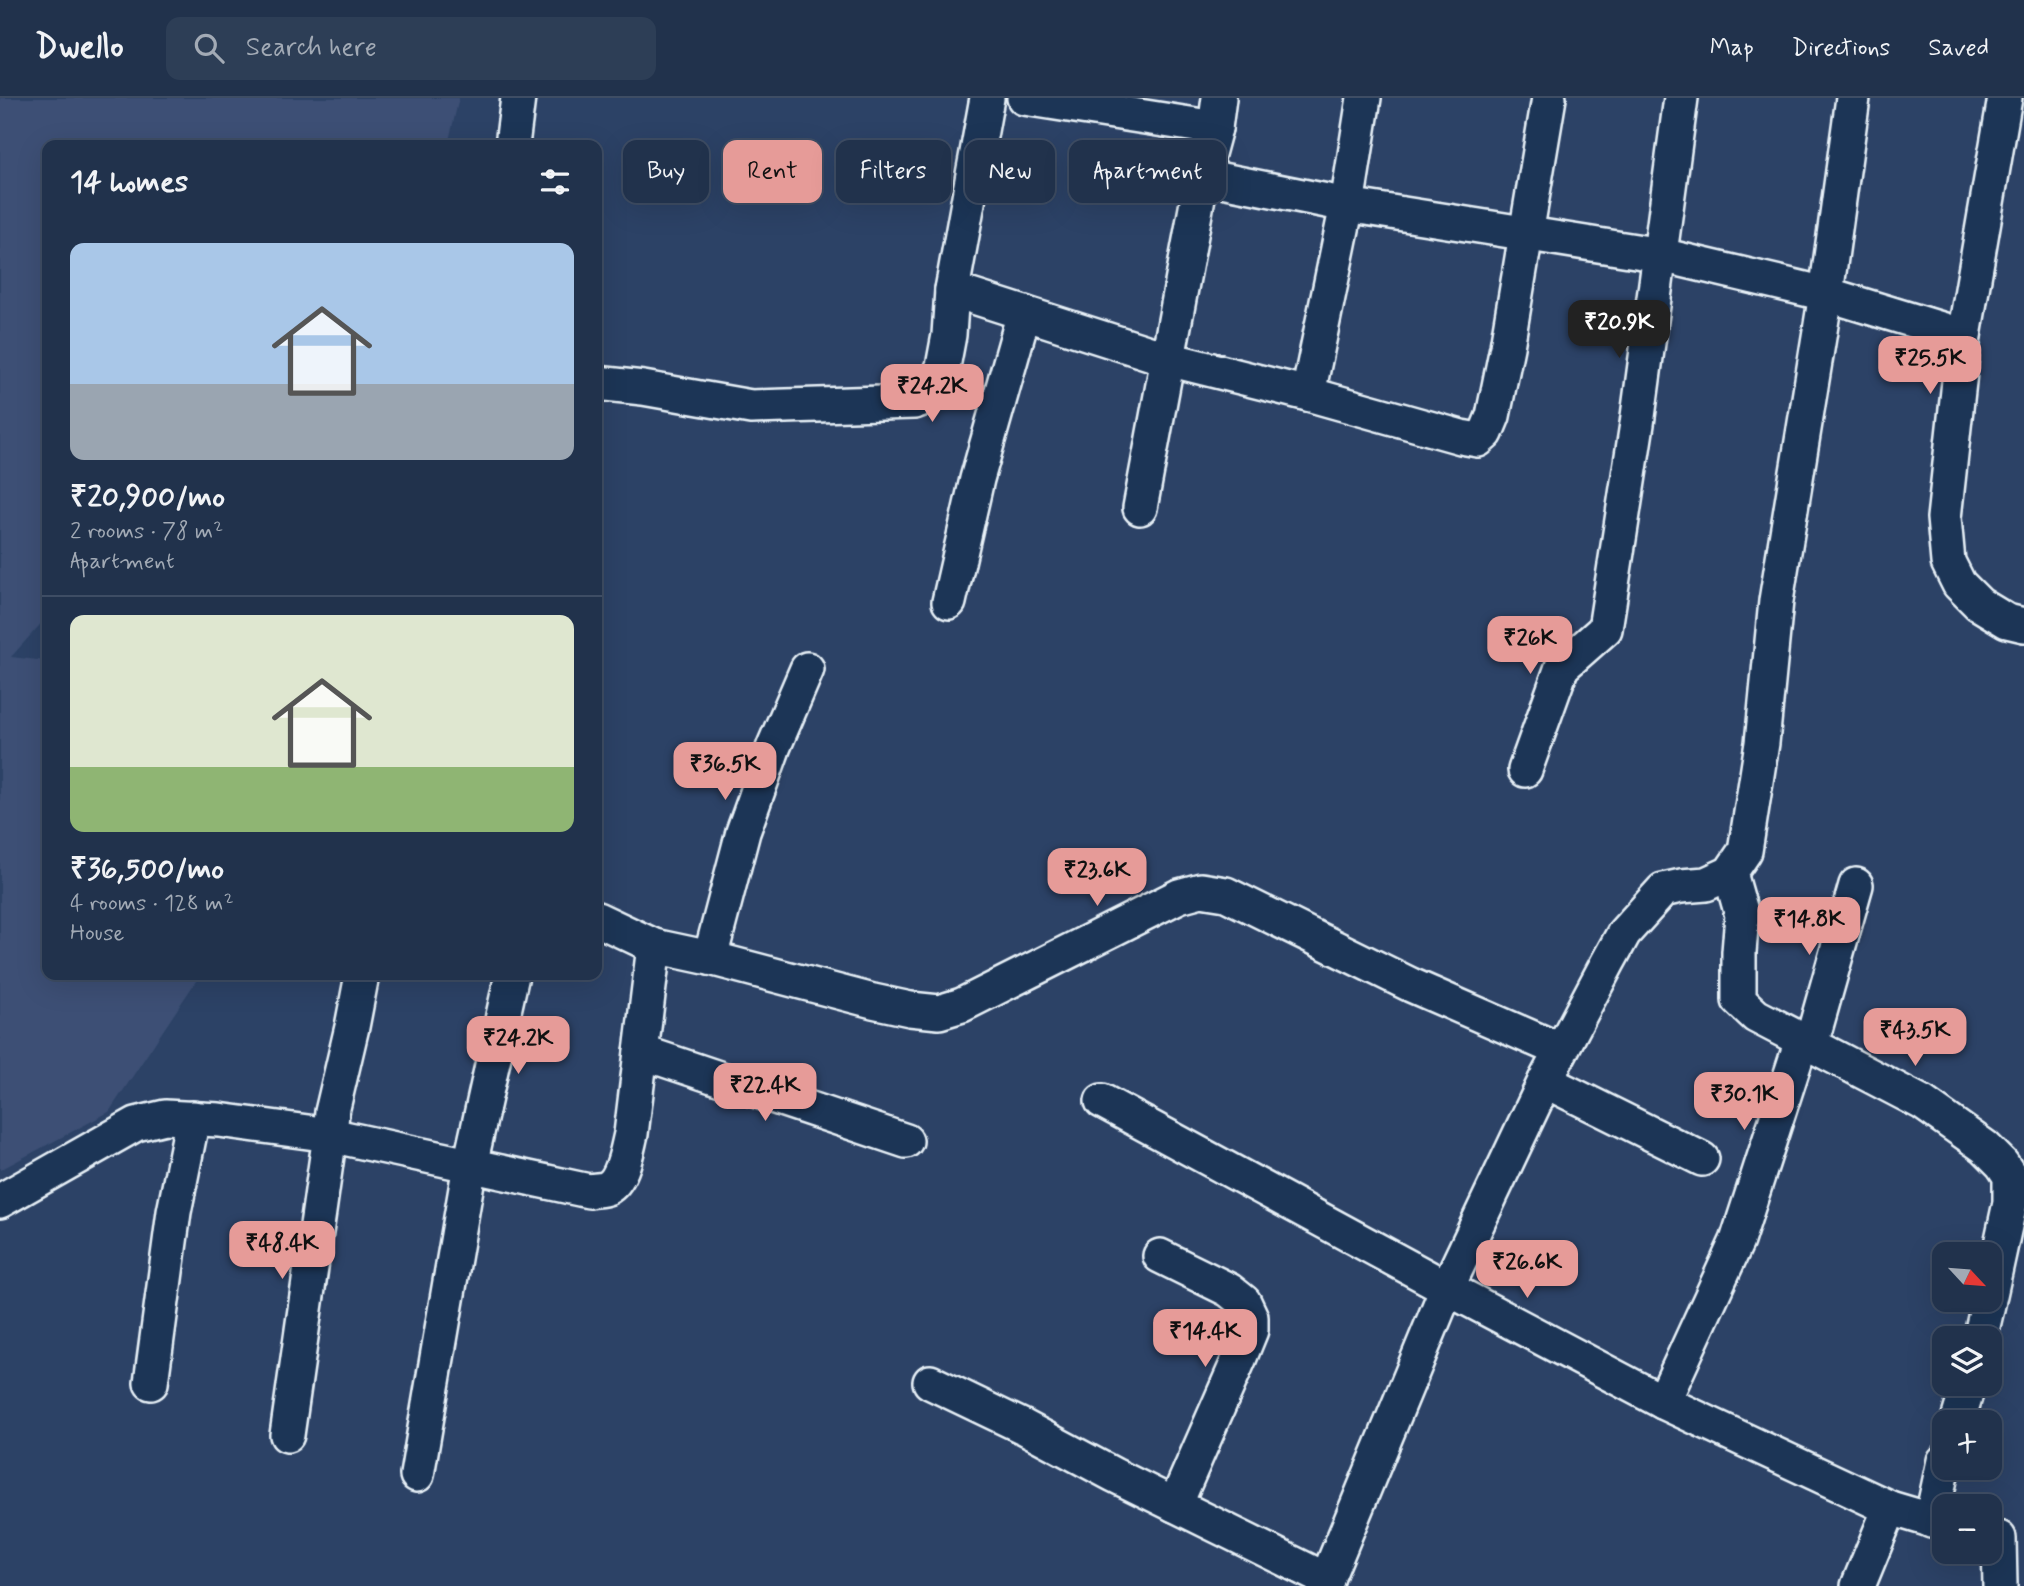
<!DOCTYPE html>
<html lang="en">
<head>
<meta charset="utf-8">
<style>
	:root { --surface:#21324c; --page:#2d3e56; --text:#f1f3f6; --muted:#a2aab5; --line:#3e4d64; --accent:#e69b98 }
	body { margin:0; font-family:Mynerve,sans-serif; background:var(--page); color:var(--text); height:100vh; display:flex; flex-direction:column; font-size:26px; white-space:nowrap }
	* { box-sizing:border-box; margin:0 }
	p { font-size:23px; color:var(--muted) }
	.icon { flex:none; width:38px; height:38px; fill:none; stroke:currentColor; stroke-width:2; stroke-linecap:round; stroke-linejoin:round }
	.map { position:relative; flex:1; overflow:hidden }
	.drawer { position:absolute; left:42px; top:42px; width:560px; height:840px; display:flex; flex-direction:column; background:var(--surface); border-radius:14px; box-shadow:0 7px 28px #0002,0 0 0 2px var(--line) }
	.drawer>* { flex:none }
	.top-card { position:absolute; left:623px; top:42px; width:665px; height:63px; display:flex; gap:14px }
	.needle { width:46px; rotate:116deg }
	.fabs { position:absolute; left:1932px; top:1144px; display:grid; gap:14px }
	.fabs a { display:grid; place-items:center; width:70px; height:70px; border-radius:14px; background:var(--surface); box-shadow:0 7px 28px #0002,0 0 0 2px var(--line); font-size:35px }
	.price { position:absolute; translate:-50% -60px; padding:0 16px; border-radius:14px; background:var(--accent); color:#111; font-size:23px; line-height:46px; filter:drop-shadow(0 2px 4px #0008) }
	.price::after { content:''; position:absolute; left:50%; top:42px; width:21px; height:16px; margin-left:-10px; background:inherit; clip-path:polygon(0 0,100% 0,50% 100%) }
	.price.selected { background:#222; color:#fff }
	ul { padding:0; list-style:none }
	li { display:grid; align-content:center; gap:14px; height:371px; padding:0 28px }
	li+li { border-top:2px solid var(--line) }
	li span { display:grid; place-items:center; height:217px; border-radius:14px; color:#555 }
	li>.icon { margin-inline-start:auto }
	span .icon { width:126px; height:126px; fill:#fffc; stroke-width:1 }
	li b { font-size:30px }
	h2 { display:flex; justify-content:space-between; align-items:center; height:84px; padding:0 28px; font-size:30px }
	.tag { padding:0 24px; border-radius:14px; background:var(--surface); box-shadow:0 7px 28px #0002,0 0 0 2px var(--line); font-size:24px; line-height:63px }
	.tag.selected { background:var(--accent); color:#111 }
	header { display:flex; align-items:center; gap:42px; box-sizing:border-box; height:98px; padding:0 35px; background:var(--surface); border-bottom:2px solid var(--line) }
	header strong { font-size:33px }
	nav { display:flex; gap:38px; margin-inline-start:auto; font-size:24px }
	.search { width:490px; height:63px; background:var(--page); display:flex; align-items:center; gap:18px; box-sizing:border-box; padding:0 24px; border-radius:14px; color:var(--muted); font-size:26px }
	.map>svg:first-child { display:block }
	.built { fill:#3c4f74 }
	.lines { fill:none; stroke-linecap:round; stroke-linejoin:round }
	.minor-casing { stroke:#e8f1f8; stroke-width:38 }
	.minor { stroke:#1d3557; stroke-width:33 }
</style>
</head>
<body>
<header>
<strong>Dwello</strong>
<div class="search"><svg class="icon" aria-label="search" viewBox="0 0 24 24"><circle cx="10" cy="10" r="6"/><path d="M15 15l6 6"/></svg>Search here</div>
<nav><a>Map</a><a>Directions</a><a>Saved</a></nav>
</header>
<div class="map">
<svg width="2024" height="1488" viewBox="0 0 2024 1488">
	<rect width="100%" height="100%" fill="#2c4266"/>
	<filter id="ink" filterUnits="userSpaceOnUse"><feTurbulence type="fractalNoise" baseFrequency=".0143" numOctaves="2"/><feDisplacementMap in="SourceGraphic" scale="14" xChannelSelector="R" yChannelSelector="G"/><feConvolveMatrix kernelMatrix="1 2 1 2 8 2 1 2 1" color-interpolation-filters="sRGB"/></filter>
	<g filter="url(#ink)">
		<!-- built -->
		<path class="built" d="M0,0H459L448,47H47V519L11,559L47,563V877H200L109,1014L0,1072Z"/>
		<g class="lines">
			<defs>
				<g id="minor">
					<path d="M1024,0L1215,30"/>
					<path d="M2005,0L1964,238L1944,420L1948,464L1959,486L1979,506L2007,523L2024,527"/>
					<path d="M512,47L518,0"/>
					<path d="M1202,78L1347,107L1661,157L1826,196L1964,238"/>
					<path d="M952,192L1168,261L1308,296L1461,339L1478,342L1486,335L1493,318L1507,249L1549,0"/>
					<path d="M597,285L643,290L751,309L914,304L928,299L943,269L949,237L952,192L987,0"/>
					<path d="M1308,296L1347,107L1364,0"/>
					<path d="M1140,410L1202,78L1215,30L1219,0"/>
					<path d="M949,504L977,381L1024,215"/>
					<path d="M1525,672L1562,569L1605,531L1637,326L1681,0"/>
					<path d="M1730,775L1742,817L1739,854V902L1756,918L1923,1005L1985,1049L2002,1066L2010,1078V1105L1990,1197"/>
					<path d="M597,821L654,848L710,860L873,903L910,911L939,914L962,907L1179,798L1201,792L1226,796L1411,887L1560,952"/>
					<path d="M710,860L743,734L774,648L807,571"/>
					<path d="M1811,946L1856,787"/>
					<path d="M641,954L906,1043"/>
					<path d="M1545,983L1702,1061"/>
					<path d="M1102,1003L1447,1190L1663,1304L1890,1410L1944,1426"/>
					<path d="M0,1103L136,1026L165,1019L219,1022L330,1037L589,1093C594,1092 602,1092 607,1090C623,1082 627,1052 631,1036L654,848"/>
					<path d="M1160,1158L1229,1192L1244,1204L1251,1219V1232L1240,1259L1175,1407"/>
					<path d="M1980,1241L1989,1202"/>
					<path d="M930,1284L1024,1329L1114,1377L1327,1482"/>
					<path d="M151,1285L174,1114L193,1020"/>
					<path d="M1663,1304L1737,1143L1802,942"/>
					<path d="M1957,1325L1969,1286"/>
					<path d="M287,1337L330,1037L332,1014L352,929L362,877"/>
					<path d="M417,1377L470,1067L512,877"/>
					<path d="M1931,1423L1944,1363"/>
					<path d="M1999,1440L2000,1488"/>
					<path d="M1324,1488L1447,1190L1545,983L1608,864L1624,835L1663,792L1681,788L1706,786L1730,775L1745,753L1762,645L1776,503L1826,196L1853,0"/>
					<path d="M1858,1488L1890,1410"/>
				</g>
			</defs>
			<!-- minor casing -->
			<use href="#minor" class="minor-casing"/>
			<!-- minor -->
			<use href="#minor" class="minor"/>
		</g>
	</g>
</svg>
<div class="fabs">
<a><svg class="needle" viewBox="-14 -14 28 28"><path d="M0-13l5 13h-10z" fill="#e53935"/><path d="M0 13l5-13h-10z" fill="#a2aab5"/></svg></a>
<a><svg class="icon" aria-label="layers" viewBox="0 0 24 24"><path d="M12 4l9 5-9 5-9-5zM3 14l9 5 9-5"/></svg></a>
<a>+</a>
<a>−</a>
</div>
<b class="price selected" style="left:1619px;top:262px">₹20.9K</b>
<b class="price" style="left:1930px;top:298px">₹25.5K</b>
<b class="price" style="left:932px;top:326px">₹24.2K</b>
<b class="price" style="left:1530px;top:578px">₹26K</b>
<b class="price" style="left:725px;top:704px">₹36.5K</b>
<b class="price" style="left:1097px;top:810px">₹23.6K</b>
<b class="price" style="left:1809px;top:859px">₹14.8K</b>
<b class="price" style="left:1915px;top:970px">₹43.5K</b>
<b class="price" style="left:518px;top:978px">₹24.2K</b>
<b class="price" style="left:765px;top:1025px">₹22.4K</b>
<b class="price" style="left:1744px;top:1034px">₹30.1K</b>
<b class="price" style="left:282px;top:1183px">₹48.4K</b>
<b class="price" style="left:1527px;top:1202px">₹26.6K</b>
<b class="price" style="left:1205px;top:1271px">₹14.4K</b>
<div class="top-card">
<a class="tag">Buy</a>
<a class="tag selected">Rent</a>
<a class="tag">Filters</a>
<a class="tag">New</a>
<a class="tag">Apartment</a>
</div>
<section class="drawer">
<h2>14 homes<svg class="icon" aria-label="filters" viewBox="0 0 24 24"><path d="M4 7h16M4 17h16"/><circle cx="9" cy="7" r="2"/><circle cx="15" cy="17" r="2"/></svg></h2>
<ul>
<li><span style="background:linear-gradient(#a9c7e8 65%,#9aa5b1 0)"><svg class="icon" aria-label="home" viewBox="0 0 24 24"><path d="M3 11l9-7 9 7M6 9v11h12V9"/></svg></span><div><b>₹20,900/mo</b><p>2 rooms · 78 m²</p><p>Apartment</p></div></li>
<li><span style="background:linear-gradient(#dfe7d0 70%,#8fb573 0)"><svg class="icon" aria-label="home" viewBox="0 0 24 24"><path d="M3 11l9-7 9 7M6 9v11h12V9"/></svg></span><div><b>₹36,500/mo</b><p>4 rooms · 128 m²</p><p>House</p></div></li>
</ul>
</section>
</div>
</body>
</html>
